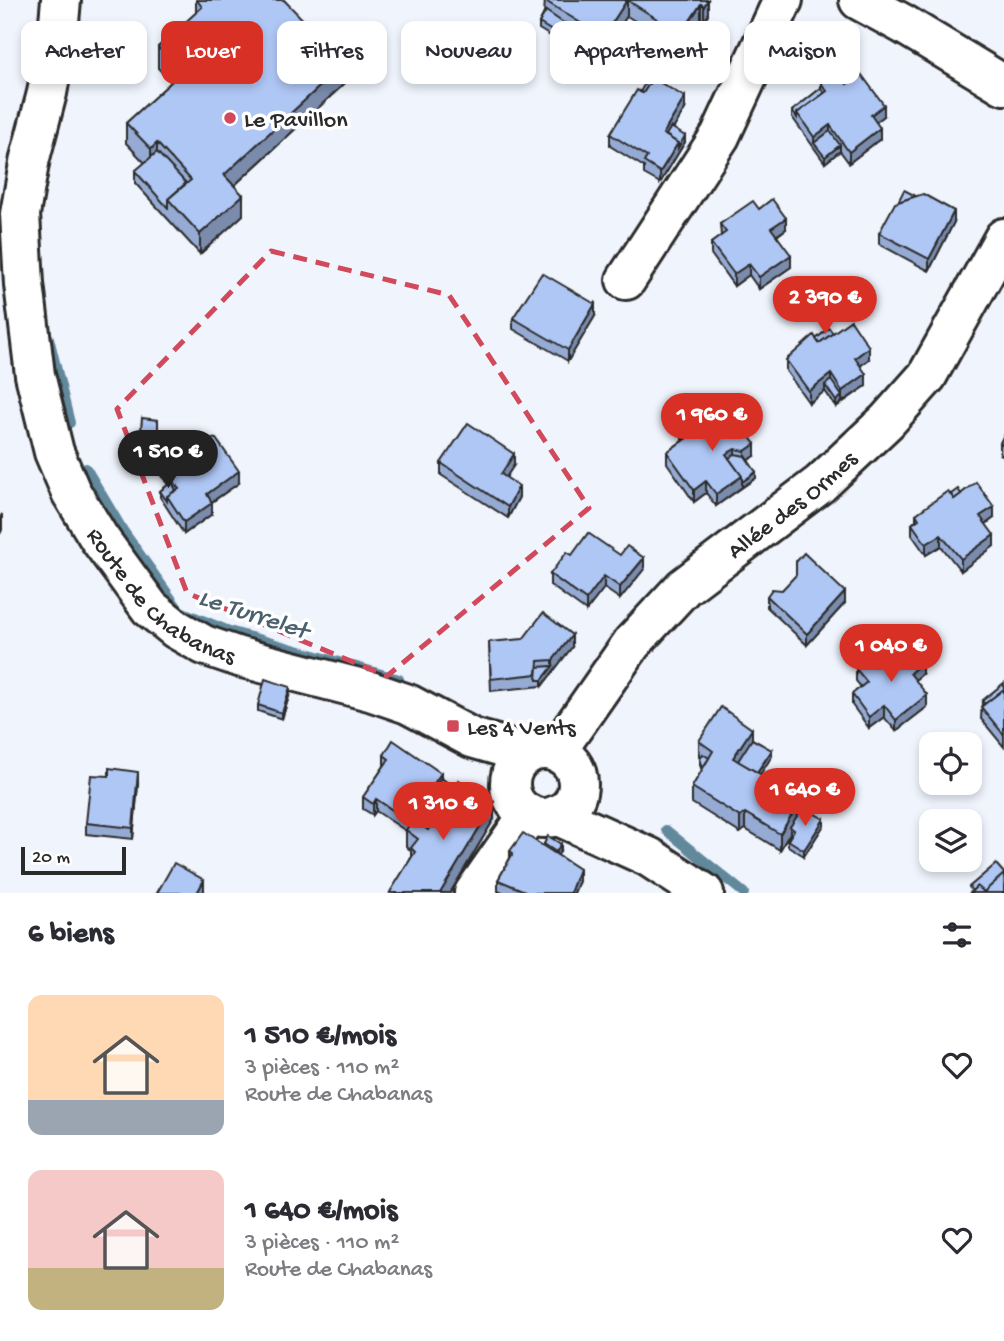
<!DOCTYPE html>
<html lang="fr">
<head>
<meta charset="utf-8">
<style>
	:root { --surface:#fff; --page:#f7f7f7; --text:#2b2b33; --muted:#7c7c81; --accent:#d93025 }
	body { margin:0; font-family:"Gochi Hand",sans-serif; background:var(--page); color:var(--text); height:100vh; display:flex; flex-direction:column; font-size:26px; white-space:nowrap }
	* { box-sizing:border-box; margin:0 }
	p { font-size:23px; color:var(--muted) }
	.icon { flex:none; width:38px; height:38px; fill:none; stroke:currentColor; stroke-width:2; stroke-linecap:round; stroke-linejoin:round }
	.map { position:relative; height:893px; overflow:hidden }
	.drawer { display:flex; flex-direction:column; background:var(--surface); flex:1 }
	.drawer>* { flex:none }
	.top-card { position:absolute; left:21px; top:21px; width:962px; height:63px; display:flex; gap:14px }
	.buttons { position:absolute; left:919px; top:732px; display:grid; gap:14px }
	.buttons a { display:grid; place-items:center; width:63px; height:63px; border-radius:14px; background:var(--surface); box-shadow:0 4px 10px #0003; font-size:35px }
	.scale { position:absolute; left:21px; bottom:18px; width:105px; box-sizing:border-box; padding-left:7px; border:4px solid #2b2b2b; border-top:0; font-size:19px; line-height:24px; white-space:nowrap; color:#2b2b2b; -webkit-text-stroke:5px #fff; paint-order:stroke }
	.price { position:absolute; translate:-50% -60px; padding:0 16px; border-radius:24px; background:var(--accent); color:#fff; font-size:23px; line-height:46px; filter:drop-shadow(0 2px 4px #0008) }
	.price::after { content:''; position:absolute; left:50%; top:42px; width:21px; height:16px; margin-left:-10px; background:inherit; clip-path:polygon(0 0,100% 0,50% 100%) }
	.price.active { background:#222; color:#fff }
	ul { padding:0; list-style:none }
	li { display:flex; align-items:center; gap:21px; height:175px; padding:0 28px }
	li span { display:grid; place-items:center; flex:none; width:196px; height:140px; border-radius:14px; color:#555 }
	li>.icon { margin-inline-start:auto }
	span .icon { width:84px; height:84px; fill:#fffc; stroke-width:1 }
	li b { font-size:30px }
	h2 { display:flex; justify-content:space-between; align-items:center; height:84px; padding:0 28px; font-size:30px }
	.tag { padding:0 24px; border-radius:14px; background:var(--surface); box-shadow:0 4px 10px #0003; font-size:24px; line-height:63px }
	.tag.active { background:var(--accent); color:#fff }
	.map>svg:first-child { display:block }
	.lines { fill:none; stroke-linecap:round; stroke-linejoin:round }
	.stream { stroke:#62889c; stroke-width:10 }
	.street-casing { stroke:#2b2b2b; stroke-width:44 }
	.secondary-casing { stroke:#2b2b2b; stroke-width:44 }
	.street { stroke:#fff; stroke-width:38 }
	.secondary { stroke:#fff; stroke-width:38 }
	.wall { fill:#96abd3; stroke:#2b2b2b; stroke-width:2 }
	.shaded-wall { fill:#7a8bac; stroke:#2b2b2b; stroke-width:2 }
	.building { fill:#afc7f5; stroke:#2b2b2b; stroke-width:2 }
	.marked { fill:none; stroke:#d1495b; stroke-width:5; stroke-dasharray:14 9; stroke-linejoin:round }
	.poi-dot { fill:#d1495b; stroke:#fff; stroke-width:2.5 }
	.labels { text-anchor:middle; stroke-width:7; stroke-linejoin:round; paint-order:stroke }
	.poi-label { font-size:24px; fill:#2b2b2b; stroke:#fff; text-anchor:start }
	.street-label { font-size:24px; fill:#2b2b2b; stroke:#fff }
	.water-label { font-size:26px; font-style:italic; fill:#4b616d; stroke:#fff }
</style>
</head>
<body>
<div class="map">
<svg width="1004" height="893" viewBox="0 0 1004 893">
	<rect width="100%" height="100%" fill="#eff4fd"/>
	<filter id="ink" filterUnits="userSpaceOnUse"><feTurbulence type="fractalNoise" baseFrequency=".0143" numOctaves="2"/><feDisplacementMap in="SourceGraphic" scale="14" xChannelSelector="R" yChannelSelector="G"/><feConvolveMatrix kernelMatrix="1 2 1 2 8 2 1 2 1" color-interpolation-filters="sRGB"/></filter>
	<g filter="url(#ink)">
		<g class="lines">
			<!-- stream -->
			<g class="stream">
				<path d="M49,338L70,423"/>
				<path d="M86,468L124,532L180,611L229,631L399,679"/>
				<path d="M666,830L744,893"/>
			</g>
			<defs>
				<g id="street">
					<path id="s1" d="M61,0L58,33L47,93L30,158L20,214L24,284L35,375L54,452L71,492L99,538L150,608L176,629L204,645L239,657L370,691L408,704L472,738L528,754"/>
					<path d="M626,280L720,136L783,0"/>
					<circle cx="544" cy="784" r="34"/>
					<path id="s2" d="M556,752L632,643L684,587L820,484L887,421L927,376L1004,238"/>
					<path d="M556,815L649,857L704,893"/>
					<path d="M474,893L529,814"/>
				</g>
				<path id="secondary" d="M859,0L903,24L1004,85"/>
			</defs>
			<!-- street casing -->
			<use href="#street" class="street-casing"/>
			<!-- secondary casing -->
			<use href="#secondary" class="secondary-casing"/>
			<!-- street -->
			<use href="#street" class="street"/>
			<!-- secondary -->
			<use href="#secondary" class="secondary"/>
		</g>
		<!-- wall -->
		<g class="wall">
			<path d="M196,0H284L345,83L234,186L243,215L200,254L135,183V171L145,163L126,143V123L171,82L158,68V47L196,13Z"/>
			<path d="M545,0H708V15L704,22L701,21L681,50L627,16L603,53L565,29L557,40L539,29V23L544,13Z"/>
			<path d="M821,83L847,84L884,116L876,122L880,139L849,163L840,151L825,163L792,117V111L821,88Z"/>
			<path d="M685,109L673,129L685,142L660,183L644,174V167L610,146V134Z"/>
			<path d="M759,209L786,229L777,236L791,267L759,289L749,275L734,286L711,254V243L721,236L720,224Z"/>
			<path d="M954,222L929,271L879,244V233Z"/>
			<path d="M595,316L568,361L513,329V318Z"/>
			<path d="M833,333L869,359L860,366L866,386L836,407L825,391L809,403L786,371V360L816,339Z"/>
			<path d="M142,418L158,428L166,448L153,457L141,439Z"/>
			<path d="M706,424L755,456L748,460L756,478L716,506L706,493L694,502L667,463V452L682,441V436Z"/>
			<path d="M1004,435V456L1000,454V443Z"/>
			<path d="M178,452L239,483L212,502V514L184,534L160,497V491L168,485L159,471V459Z"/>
			<path d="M441,463L514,465L506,477L519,497L508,518L441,475Z"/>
			<path d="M951,494H961L994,518L986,524L994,546L961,571L941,546L926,555L912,535V524L916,520V514Z"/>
			<path d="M572,555H620L644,569L620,599L604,588L586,611L550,585V574Z"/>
			<path d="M796,562L845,603L807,645L767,607V596L782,590L796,576Z"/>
			<path d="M489,642L572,647L542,686L491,691Z"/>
			<path d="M856,669L922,674L915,680L927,707L896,731L884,717L869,728L852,705V694L861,687L856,681Z"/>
			<path d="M1004,683V747L981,719L982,701Z"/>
			<path d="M290,693L282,719L258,711V705Z"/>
			<path d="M752,739L772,756L760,774L805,808L824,825L804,856L788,846V840L792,834L790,833L780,850L745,829L740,833L692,803V787L702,771L700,765V758L699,757V741Z"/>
			<path d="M384,755L441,778L494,819L450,893H390L411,858V851L406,846V831L376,811L373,815L363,809V797L384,766Z"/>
			<path d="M138,784L133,839L86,834V823Z"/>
			<path d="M544,844L561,850L557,855L579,881L574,893H502L498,891V880L510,858V851L544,846Z"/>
		</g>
		<!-- shaded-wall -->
		<g class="shaded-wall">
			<path d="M627,0V16L603,53V37Z"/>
			<path d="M708,0V15L704,22V6Z"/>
			<path d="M701,4V21L681,50V34Z"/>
			<path d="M565,24V30L557,40V34Z"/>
			<path d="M345,63V83L224,195V175Z"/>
			<path d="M685,97V109L666,141L663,134Z"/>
			<path d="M884,105V116L871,126V115Z"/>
			<path d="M830,125V137L814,143V137Z"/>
			<path d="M880,128V139L849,163V152Z"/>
			<path d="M685,136V142L660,183V172L678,143Z"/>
			<path d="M157,143V163L151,169V149Z"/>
			<path d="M840,145V151L825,163V157Z"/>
			<path d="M243,195V215L200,254V234Z"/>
			<path d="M954,211V222L929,271V259Z"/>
			<path d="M786,218V229L771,239V228Z"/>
			<path d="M791,255V267L759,289V277Z"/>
			<path d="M749,264V275L734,286V274Z"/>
			<path d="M595,304V316L568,361V350Z"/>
			<path d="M869,347V359L855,370V358Z"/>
			<path d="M831,374V386L825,385V391L809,403V391Z"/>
			<path d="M866,374V386L842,402V391Z"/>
			<path d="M842,396V402L836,407V401Z"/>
			<path d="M166,442V448L153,457V452Z"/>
			<path d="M755,444V456L745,462V451Z"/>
			<path d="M735,449V460L729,463L726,454Z"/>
			<path d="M514,454V465L501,485V474Z"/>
			<path d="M239,471V483L207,505V494Z"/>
			<path d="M756,472V478L742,487V482Z"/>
			<path d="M742,476V487L716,506V494Z"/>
			<path d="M706,481V493L694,502V490Z"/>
			<path d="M519,486V497L508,518V507Z"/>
			<path d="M212,503V514L184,534V522Z"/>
			<path d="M994,507V518L980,528V516Z"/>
			<path d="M2,514V530L0,534V518Z"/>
			<path d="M941,535V546L926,555V544Z"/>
			<path d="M994,535V546L961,571V559Z"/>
			<path d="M644,558V569L620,599V587Z"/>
			<path d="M604,576V588L586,611V600Z"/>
			<path d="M845,592V603L807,645V634Z"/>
			<path d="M572,635V647L542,686V680L553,666V660Z"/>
			<path d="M922,662V674L910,684V673Z"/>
			<path d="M290,687V693L282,719V713Z"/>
			<path d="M927,695V707L896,731V720Z"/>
			<path d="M884,705V717L869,728V717Z"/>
			<path d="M752,729V745L736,770L733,758Z"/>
			<path d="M772,750V756L753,786V780Z"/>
			<path d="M138,772V784L133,839V828Z"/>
			<path d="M441,773V784L409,827V821Z"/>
			<path d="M805,793V809L790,827V833L780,850V834Z"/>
			<path d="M376,799V811L373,815V804Z"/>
			<path d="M494,803V819L450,893H440Z"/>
			<path d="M745,813V829L740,833V817Z"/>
			<path d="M824,819V825L804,856V850Z"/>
			<path d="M561,844V850L556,858V852Z"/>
			<path d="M579,869V881L574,893H570Z"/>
			<path d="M204,880V893H197Z"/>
		</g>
		<!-- building -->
		<g class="building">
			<path d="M197,0H284L345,63L224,175L243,195L200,234L168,199L191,180L157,143L151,149L126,123L181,73L158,47L202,7Z"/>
			<path d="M544,0H627L603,37Z"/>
			<path d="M627,0H708L704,6L701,4L681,34Z"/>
			<path d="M546,11L565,24L557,34L539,23Z"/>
			<path d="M838,71L847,84L861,74L884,105L871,115L880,128L849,152L830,125L814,137L797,113L827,91L821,83Z"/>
			<path d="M652,78L685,97L663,134L678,143L660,172L644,162L647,157L610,134L637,90L643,93Z"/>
			<path d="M647,80L650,82L643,93L640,92Z"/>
			<path d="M821,88L824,93L797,113V118L792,111Z"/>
			<path d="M671,127L685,136L678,148V143L666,135Z"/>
			<path d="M830,131L840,145L825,157L814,143Z"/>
			<path d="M157,152L186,183L168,199V208L135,171Z"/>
			<path d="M904,190L916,196L898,202Z"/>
			<path d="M923,194L954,211L929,259L879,233L895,203Z"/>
			<path d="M772,199L786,218L771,228L791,255L759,277L749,264L734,274L711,243L726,232L720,224L753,201L759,209Z"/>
			<path d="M542,273L595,304L568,350L513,318Z"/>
			<path d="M851,320L869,347L855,358L866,374L842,391L831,374L809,391L786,360L814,335L819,343Z"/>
			<path d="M829,328L833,333L819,343L816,339Z"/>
			<path d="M831,380L842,396L836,401L825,385Z"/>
			<path d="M728,409L755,444L745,451L735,449L726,454L742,476L716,494L706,481L694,490L667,452Z"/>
			<path d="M142,418L158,420V428L166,442L153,452L141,433Z"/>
			<path d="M704,420L706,424L684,439L682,436Z"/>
			<path d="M468,423L514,454L501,474L519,486L508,507L441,463Z"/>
			<path d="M1004,435V445L1000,443Z"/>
			<path d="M199,437L216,439L239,471L207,494L212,503L184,522L167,496L179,489L159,459L175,447L178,452Z"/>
			<path d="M735,454L745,456L756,472L742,482V476L729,458Z"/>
			<path d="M172,482L176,490L167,496V501L160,491Z"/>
			<path d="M976,482L994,507L980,516L994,535L961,559L941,535L926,544L912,524L919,519L916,514L948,491L954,499Z"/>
			<path d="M958,489L961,494L954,499L951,494Z"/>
			<path d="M588,533L620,555L627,546L644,558L620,587L604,576L586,600L550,574L567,552L572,555Z"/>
			<path d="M804,553L845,592L807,634L767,596L772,589L782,590L796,575V562Z"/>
			<path d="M543,613L572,635L553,660L538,661L537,674L491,679L489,642L523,639Z"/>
			<path d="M907,642L922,662L910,673L927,695L896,720L884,705L869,717L852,694L867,682L856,669L864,663L877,665Z"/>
			<path d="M553,666L542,680H537L538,667Z"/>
			<path d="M265,679L290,687L282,713L258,705Z"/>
			<path d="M1004,683V689L985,704L982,701Z"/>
			<path d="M1004,689V735L981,707Z"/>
			<path d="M721,707L752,729L733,758L765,777L769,772L805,793L780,834L745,813L740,817L692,787L713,751L699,741Z"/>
			<path d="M752,739L772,750L757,772L738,761Z"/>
			<path d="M393,740L441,773L409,821L376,799L373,804L363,797L389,759L384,755Z"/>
			<path d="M703,754L709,758L703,767L700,759Z"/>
			<path d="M109,768L138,772L133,828L86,823L91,775L109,776Z"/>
			<path d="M441,778L454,787L428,830L413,820Z"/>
			<path d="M459,780L494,803L440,893H391L390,892L415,852L411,848L418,839L406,830L413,819L428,830Z"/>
			<path d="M803,807L824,819L804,850L788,840L794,830L790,827Z"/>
			<path d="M523,833L579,869L570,893H525V891L498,880L513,853L510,851Z"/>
			<path d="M548,836L561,844L556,852L544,844Z"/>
			<path d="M174,863L204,880L197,893H157Z"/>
			<path d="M996,864L1004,873V874L984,892L977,886L972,891L969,887Z"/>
			<path d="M1004,874V893H970L977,886L984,892Z"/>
		</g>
	</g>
	<!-- marked area -->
	<path class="marked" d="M271,251L449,295L589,508L387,676L187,593L117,409Z"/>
	<!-- markers -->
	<g class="poi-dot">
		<circle cx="230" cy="118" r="7"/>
		<rect x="446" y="719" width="14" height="14" rx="3.5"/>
	</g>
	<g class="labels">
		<!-- poi labels -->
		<g class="poi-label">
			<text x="244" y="126">Le Pavillon</text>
			<text x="467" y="734">Les 4 Vents</text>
		</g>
		<!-- street labels -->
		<g class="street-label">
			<text dy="8" stroke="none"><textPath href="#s2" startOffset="345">Allée des Ormes</textPath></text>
			<text dy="8" stroke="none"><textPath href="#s1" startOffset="644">Route de Chabanas</textPath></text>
		</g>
		<!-- water labels -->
		<g class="water-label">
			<text transform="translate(254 612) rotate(18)" y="9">Le Turrelet</text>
		</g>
	</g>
</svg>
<div class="buttons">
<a><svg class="icon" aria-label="locate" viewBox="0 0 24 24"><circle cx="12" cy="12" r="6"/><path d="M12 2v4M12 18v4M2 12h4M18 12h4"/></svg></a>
<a><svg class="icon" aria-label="layers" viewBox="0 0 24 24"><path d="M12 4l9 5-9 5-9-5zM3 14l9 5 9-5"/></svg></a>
</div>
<div class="scale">20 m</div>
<b class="price" style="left:825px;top:336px">2 390 €</b>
<b class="price" style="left:712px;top:453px">1 960 €</b>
<b class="price active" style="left:168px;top:490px">1 510 €</b>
<b class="price" style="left:891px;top:684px">1 040 €</b>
<b class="price" style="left:805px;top:828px">1 640 €</b>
<b class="price" style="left:443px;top:842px">1 310 €</b>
<div class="top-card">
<a class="tag">Acheter</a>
<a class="tag active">Louer</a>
<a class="tag">Filtres</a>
<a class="tag">Nouveau</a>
<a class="tag">Appartement</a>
<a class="tag">Maison</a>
</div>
</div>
<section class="drawer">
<h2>6 biens<svg class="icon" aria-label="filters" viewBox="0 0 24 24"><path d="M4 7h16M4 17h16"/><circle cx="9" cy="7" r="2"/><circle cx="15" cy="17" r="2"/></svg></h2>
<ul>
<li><span style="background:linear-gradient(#ffd9b3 75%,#9aa5b1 0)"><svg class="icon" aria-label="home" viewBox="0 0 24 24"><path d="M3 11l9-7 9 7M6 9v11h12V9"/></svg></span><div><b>1 510 €/mois</b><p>3 pièces · 110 m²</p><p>Route de Chabanas</p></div><svg class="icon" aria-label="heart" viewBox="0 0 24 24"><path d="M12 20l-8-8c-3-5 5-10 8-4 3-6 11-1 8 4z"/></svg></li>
<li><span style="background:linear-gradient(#f6c9c9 70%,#c2b280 0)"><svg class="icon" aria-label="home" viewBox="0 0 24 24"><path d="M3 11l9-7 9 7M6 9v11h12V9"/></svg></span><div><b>1 640 €/mois</b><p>3 pièces · 110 m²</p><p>Route de Chabanas</p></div><svg class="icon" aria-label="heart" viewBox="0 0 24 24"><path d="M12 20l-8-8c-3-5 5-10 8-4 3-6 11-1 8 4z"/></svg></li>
</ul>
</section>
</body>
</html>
